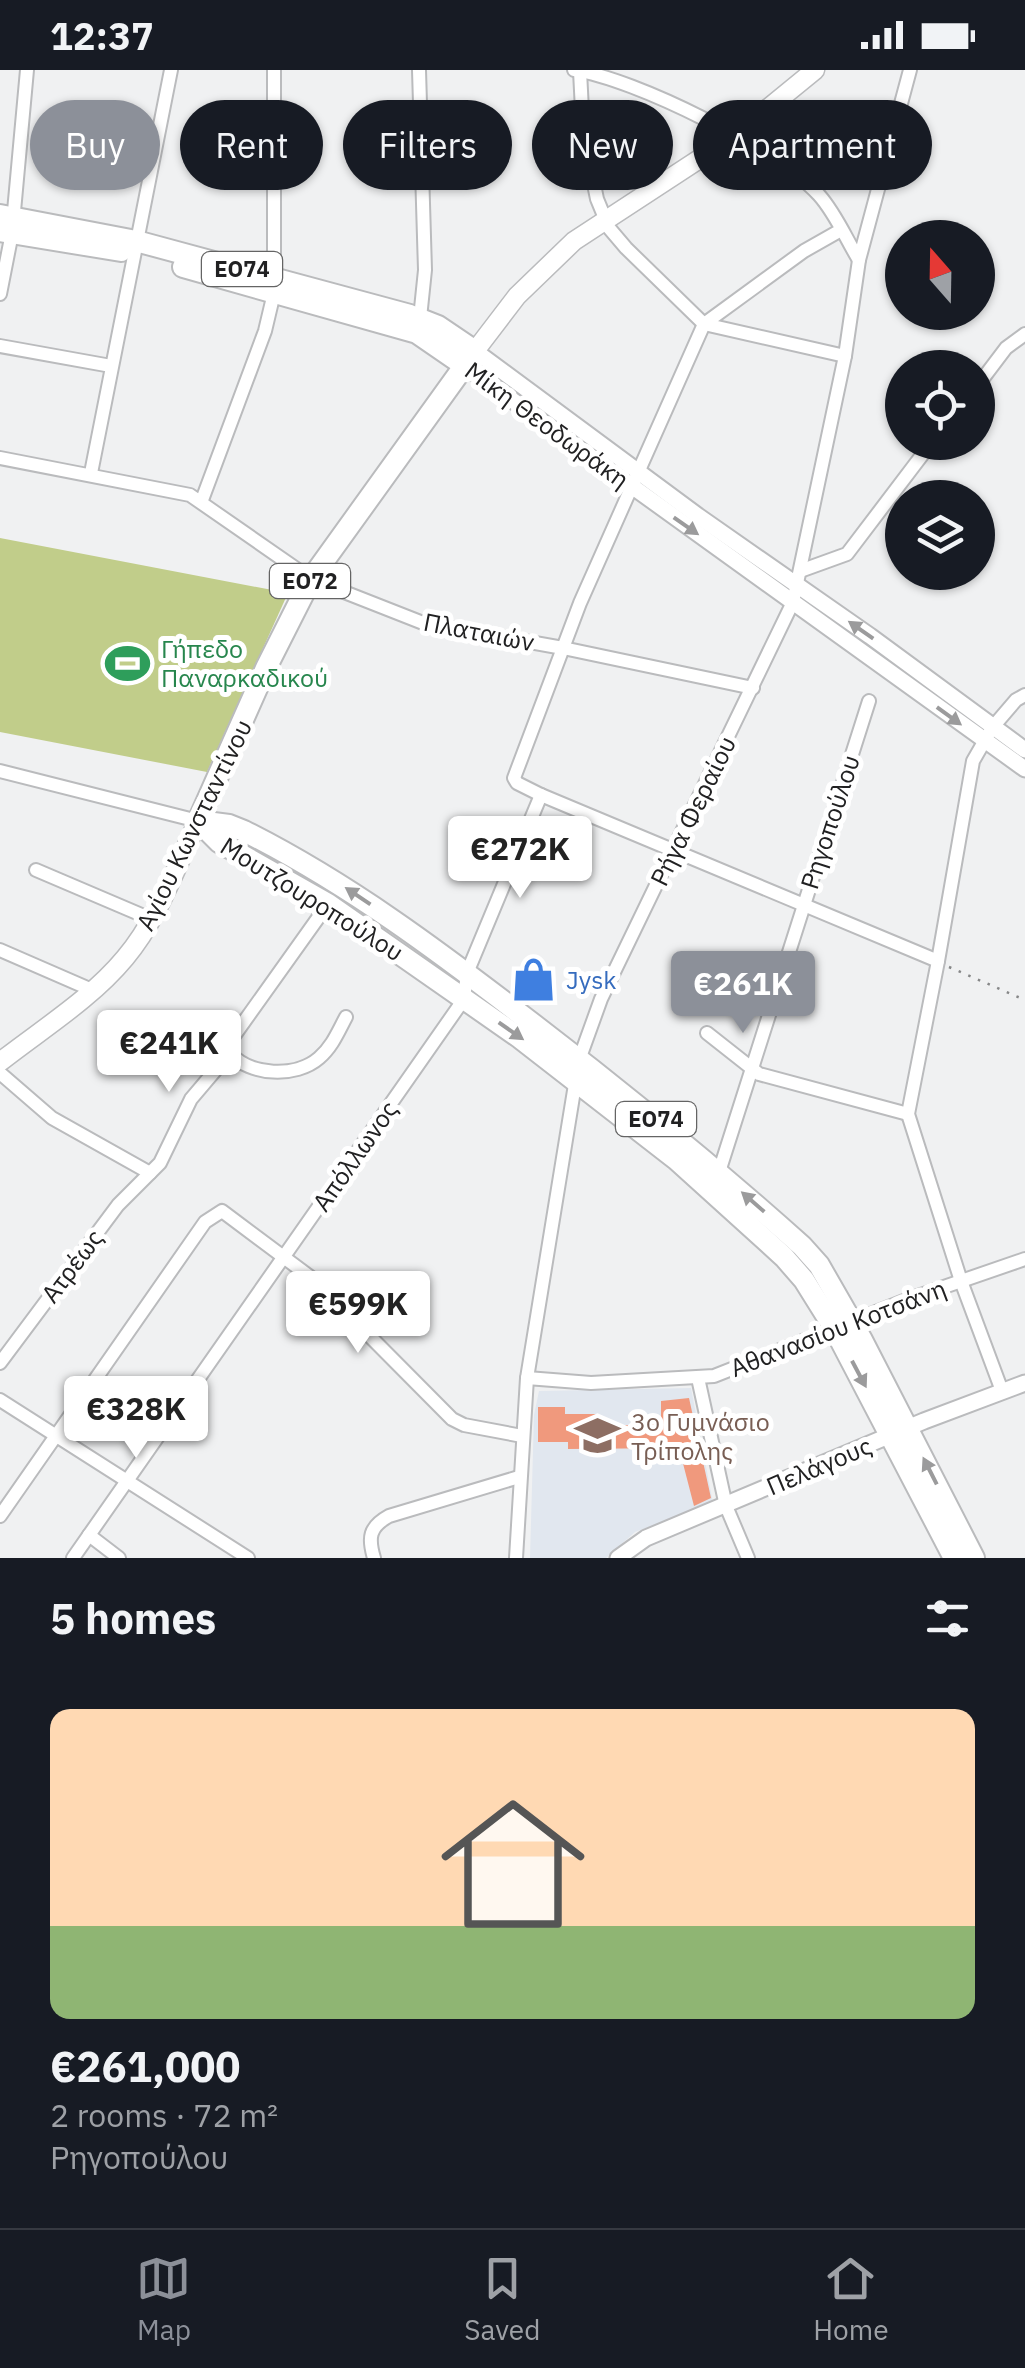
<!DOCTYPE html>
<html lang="en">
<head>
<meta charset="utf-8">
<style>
	:root { --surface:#171b24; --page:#20242c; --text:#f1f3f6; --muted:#9ea1a6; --line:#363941; --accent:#8c9099 }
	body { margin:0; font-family:"IBM Plex Sans",sans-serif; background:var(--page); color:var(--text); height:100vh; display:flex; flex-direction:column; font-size:38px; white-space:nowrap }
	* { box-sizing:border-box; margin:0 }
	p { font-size:32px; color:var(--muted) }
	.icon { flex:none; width:55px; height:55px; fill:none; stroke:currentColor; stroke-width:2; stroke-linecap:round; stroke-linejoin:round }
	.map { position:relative; height:1488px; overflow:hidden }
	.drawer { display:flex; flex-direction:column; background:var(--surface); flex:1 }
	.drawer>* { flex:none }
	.guide { position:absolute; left:30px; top:30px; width:965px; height:90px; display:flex; gap:20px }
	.needle { width:65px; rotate:340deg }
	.controls { position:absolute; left:885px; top:150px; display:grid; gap:20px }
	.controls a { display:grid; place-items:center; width:110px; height:110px; border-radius:50%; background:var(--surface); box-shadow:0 2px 8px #0004; font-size:50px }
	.price { position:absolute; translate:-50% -85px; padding:0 22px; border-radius:10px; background:#fff; color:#222; font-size:32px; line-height:65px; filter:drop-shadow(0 2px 5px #0008) }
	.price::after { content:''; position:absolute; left:50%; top:60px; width:30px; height:22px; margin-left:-15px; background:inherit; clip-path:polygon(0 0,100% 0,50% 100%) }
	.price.active { background:var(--accent); color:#fff }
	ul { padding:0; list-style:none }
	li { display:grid; align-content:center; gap:20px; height:530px; padding:0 50px }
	li span { display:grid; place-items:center; height:310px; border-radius:20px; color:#555 }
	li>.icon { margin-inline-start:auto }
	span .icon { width:180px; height:180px; fill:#fffc; stroke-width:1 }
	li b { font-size:42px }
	h2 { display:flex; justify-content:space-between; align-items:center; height:120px; padding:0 50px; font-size:42px }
	.tag { padding:0 35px; border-radius:45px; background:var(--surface); box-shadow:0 2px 8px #0004; font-size:35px; line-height:90px }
	.tag.active { background:var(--accent); color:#fff }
	.status { display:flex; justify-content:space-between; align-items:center; height:70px; padding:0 50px; background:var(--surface); direction:ltr }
	.status svg { height:28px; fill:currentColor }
	.tab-bar { display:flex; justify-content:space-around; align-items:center; height:140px; border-top:2px solid var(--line); background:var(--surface); font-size:28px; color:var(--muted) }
	.tab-bar a { display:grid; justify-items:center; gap:5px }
	.tab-bar .active { color:var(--accent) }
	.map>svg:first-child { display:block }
	.built { fill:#e1e7ef }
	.green { fill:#c1cd8a }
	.building { fill:#f0997d }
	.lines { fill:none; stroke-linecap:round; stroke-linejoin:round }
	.minor-casing { stroke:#babbbd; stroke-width:16 }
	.tertiary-casing { stroke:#babbbd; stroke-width:19 }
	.secondary-casing { stroke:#babbbd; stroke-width:21 }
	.primary-casing { stroke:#babbbd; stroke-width:24 }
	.path { stroke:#868788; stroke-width:2.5; stroke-dasharray:2.5 8; stroke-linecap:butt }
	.minor { stroke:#fff; stroke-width:12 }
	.tertiary { stroke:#fff; stroke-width:15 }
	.secondary { stroke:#fff; stroke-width:18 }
	.primary { stroke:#fff; stroke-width:20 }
	.oneway { fill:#9b9b9c }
	.labels { text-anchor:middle; stroke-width:10; stroke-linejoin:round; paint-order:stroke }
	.shield { fill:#fff; stroke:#646464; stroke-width:2.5 }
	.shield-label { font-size:22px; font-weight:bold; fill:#212122 }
	.street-label { font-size:25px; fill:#212122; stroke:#fff }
	.leisure-label { font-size:25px; fill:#27864d; stroke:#fff; text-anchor:start }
	.shop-label { font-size:25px; fill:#366cbe; stroke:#fff; text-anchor:start }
	.education-label { font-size:25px; fill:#785e54; stroke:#fff; text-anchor:start }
</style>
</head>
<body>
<div class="status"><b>12:37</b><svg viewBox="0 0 49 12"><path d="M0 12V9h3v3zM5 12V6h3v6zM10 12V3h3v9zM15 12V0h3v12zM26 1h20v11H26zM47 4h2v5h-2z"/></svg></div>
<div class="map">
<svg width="1025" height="1488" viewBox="0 0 1025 1488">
	<rect width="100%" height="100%" fill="#f0f1f2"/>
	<!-- built -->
	<path class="built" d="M691,1318L713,1433L635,1462L606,1488H530L534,1345L539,1321Z"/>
	<!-- green -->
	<path class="green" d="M0,468L288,523L207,702L0,662Z"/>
	<!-- building -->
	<path class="building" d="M689,1328L711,1428L694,1436L679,1378L568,1379V1372H538V1337H565V1344H599V1356L661,1354V1331Z"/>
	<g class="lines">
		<defs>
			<g id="minor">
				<path d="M419,0L425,200L420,248"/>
				<path d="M574,0C634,8 778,80 819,125C836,144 846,169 859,190"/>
				<path d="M580,1L583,60L597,129L609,158L626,178L704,254L845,286"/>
				<path d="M841,160L804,181L704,254L580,533L514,708L517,713L541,725L938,891L908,1044L961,1211L1002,1321"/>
				<path d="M0,224L12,163L27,0"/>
				<path d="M0,276L111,296"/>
				<path d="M978,315L1006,278L1025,264"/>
				<path d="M0,388L190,425L311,509L423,553L563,578L753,618"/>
				<path d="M91,403L171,0"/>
				<path d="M202,430L265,261L274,223V0"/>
				<path d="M800,501L847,484L932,372"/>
				<path d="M0,701L198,751"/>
				<path d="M36,800L151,849"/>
				<path d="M328,834L231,970L230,983C250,1006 296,1008 319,988C332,977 338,962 346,947"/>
				<path d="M0,880L92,920"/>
				<path d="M938,891L973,691L992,658L1016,630L1025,625"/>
				<path d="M707,963L759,1004L908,1044"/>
				<path d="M0,1003L52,1048L150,1103"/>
				<path d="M719,1102L869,631"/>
				<path d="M0,1293L118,1135L160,1093L191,1029L230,983"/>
				<path d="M527,1308L591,1313L714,1306L909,1229L1025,1189"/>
				<path d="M698,1308L726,1436L748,1488"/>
				<path d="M0,1330L248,1488"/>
				<path d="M0,1446L205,1152L222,1141L313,1209L452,1349L464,1355L522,1366"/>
				<path d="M89,1465L119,1488"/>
				<path d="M73,1488L464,929L467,903L541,725"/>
				<path d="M374,1488C368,1468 369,1457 389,1446L519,1407"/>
				<path d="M516,1488L527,1308L579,990L601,929L793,532L845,286L859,190L910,0"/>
			</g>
			<g id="tertiary">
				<path d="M475,281L698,446L870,566L1025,680"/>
				<path d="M465,296L1025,699"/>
				<path d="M618,1488L646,1468L924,1351L1025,1313"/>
			</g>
			<g id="secondary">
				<path d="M475,281L517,226L574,171L733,67L815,0"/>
				<path d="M0,992C42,959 91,929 125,888C158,849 176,797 198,751"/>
			</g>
			<g id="primary">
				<path d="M0,145L136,171L410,245L438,256L475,281L311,509L266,598L198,751"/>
				<path d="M0,161L121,181"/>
				<path d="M183,197L417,263L465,296"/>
				<path d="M198,751L229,755L244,761C348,813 441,883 533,954C626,1025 715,1098 802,1176L819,1195L862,1270L974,1488"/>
				<path d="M198,751L219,772L328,834L520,968L677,1090L784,1187L804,1210L834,1258L954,1488"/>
			</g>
		</defs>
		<!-- minor casing -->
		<use href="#minor" class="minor-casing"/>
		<!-- tertiary casing -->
		<use href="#tertiary" class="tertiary-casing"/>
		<!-- secondary casing -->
		<use href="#secondary" class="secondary-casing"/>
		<!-- primary casing -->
		<use href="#primary" class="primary-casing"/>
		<!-- path -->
		<path class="path" d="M949,897L1025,930"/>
		<!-- minor -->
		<use href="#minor" class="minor"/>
		<!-- tertiary -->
		<use href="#tertiary" class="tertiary"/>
		<!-- secondary -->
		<use href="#secondary" class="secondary"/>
		<!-- primary -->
		<use href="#primary" class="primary"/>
	</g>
	<!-- one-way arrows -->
	<defs><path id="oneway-solid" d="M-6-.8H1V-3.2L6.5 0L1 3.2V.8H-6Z" transform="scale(2.5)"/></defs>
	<g class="oneway">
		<use href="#oneway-solid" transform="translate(686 456) rotate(35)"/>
		<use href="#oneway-solid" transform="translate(861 560) rotate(-145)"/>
		<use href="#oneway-solid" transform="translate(949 646) rotate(36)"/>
		<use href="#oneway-solid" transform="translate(358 826) rotate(-146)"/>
		<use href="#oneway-solid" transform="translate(511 961) rotate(35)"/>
		<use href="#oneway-solid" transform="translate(753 1132) rotate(-139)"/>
		<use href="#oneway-solid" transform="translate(859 1304) rotate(62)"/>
		<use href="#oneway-solid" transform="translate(930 1401) rotate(-117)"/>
	</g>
	<!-- icons -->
	<defs>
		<symbol id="stadium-bare" viewBox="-9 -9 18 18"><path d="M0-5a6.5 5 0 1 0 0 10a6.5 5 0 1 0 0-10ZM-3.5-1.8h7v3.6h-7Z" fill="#2e9e5b" stroke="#fff" stroke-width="2.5" paint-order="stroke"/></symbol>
		<symbol id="shop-bare" viewBox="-9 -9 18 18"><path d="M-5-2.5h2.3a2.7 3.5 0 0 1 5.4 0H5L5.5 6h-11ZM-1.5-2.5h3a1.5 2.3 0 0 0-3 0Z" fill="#3f7fe0" stroke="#fff" stroke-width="2.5" paint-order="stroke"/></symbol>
		<symbol id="school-bare" viewBox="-9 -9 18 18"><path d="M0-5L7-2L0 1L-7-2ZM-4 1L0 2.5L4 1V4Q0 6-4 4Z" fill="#8d6e63" stroke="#fff" stroke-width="2.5" paint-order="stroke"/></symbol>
	</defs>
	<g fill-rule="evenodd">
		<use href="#stadium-bare" x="96" y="562" width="63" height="63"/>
		<use href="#shop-bare" x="502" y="878" width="63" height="63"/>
		<use href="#school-bare" x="566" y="1334" width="63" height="63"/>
	</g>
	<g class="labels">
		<!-- shield labels -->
		<g class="shield">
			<rect x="202" y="182" width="80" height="34" rx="8"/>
			<rect x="270" y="494" width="80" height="34" rx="8"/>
			<rect x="616" y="1032" width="80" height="34" rx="8"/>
		</g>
		<g class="shield-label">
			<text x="242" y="207">ΕΟ74</text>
			<text x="310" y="519">ΕΟ72</text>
			<text x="656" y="1057">ΕΟ74</text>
		</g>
		<!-- street labels -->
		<g class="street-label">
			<text transform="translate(547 355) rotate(36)" y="9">Μίκη Θεοδωράκη</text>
			<text transform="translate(479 562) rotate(11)" y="9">Πλαταιών</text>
			<text transform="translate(693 741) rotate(-64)" y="9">Ρήγα Φεραίου</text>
			<text transform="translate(830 752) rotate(-72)" y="9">Ρηγοπούλου</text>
			<text transform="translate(194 755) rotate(-64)" y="9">Αγίου Κωνσταντίνου</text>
			<text transform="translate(312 829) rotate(32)" y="9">Μουτζουροπούλου</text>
			<text transform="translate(355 1086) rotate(-55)" y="9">Απόλλωνος</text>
			<text transform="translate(72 1196) rotate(-53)" y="9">Ατρέως</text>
			<text transform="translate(838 1258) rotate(-21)" y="9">Αθανασίου Κοτσάνη</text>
			<text transform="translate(819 1396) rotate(-23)" y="9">Πελάγους</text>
		</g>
		<!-- leisure labels -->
		<g class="leisure-label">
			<text x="161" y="588">Γήπεδο<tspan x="161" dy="29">Παναρκαδικού</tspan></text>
		</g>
		<!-- shop labels -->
		<g class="shop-label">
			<text x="566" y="919">Jysk</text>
		</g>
		<!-- education labels -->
		<g class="education-label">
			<text x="631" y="1361">3ο Γυμνάσιο<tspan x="631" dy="29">Τρίπολης</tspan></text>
		</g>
	</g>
</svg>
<div class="controls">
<a><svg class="needle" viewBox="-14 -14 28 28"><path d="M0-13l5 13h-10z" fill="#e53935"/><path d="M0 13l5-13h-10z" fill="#9ea1a6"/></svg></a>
<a><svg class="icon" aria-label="locate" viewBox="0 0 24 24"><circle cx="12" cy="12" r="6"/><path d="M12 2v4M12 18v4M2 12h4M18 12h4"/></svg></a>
<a><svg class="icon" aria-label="layers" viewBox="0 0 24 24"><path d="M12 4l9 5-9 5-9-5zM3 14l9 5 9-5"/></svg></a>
</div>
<b class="price" style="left:520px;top:831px">€272K</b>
<b class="price active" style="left:743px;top:966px">€261K</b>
<b class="price" style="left:169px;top:1025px">€241K</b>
<b class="price" style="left:358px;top:1286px">€599K</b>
<b class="price" style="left:136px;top:1391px">€328K</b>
<div class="guide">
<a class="tag active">Buy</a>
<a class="tag">Rent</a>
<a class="tag">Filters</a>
<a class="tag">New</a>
<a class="tag">Apartment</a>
</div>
</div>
<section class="drawer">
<h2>5 homes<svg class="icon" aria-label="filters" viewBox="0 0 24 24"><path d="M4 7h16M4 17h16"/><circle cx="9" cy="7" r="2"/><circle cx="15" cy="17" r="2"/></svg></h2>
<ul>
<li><span style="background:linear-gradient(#ffd9b3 70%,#8fb573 0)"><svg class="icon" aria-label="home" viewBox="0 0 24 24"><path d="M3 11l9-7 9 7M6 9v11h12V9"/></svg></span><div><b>€261,000</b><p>2 rooms · 72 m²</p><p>Ρηγοπούλου</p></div></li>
</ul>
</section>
<nav class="tab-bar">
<a class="active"><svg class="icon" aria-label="map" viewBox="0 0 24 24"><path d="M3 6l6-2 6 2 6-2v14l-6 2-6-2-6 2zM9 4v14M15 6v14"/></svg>Map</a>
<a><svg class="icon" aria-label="saved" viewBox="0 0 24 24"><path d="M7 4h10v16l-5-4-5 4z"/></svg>Saved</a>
<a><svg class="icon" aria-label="home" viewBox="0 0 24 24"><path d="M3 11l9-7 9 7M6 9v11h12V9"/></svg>Home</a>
</nav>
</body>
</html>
